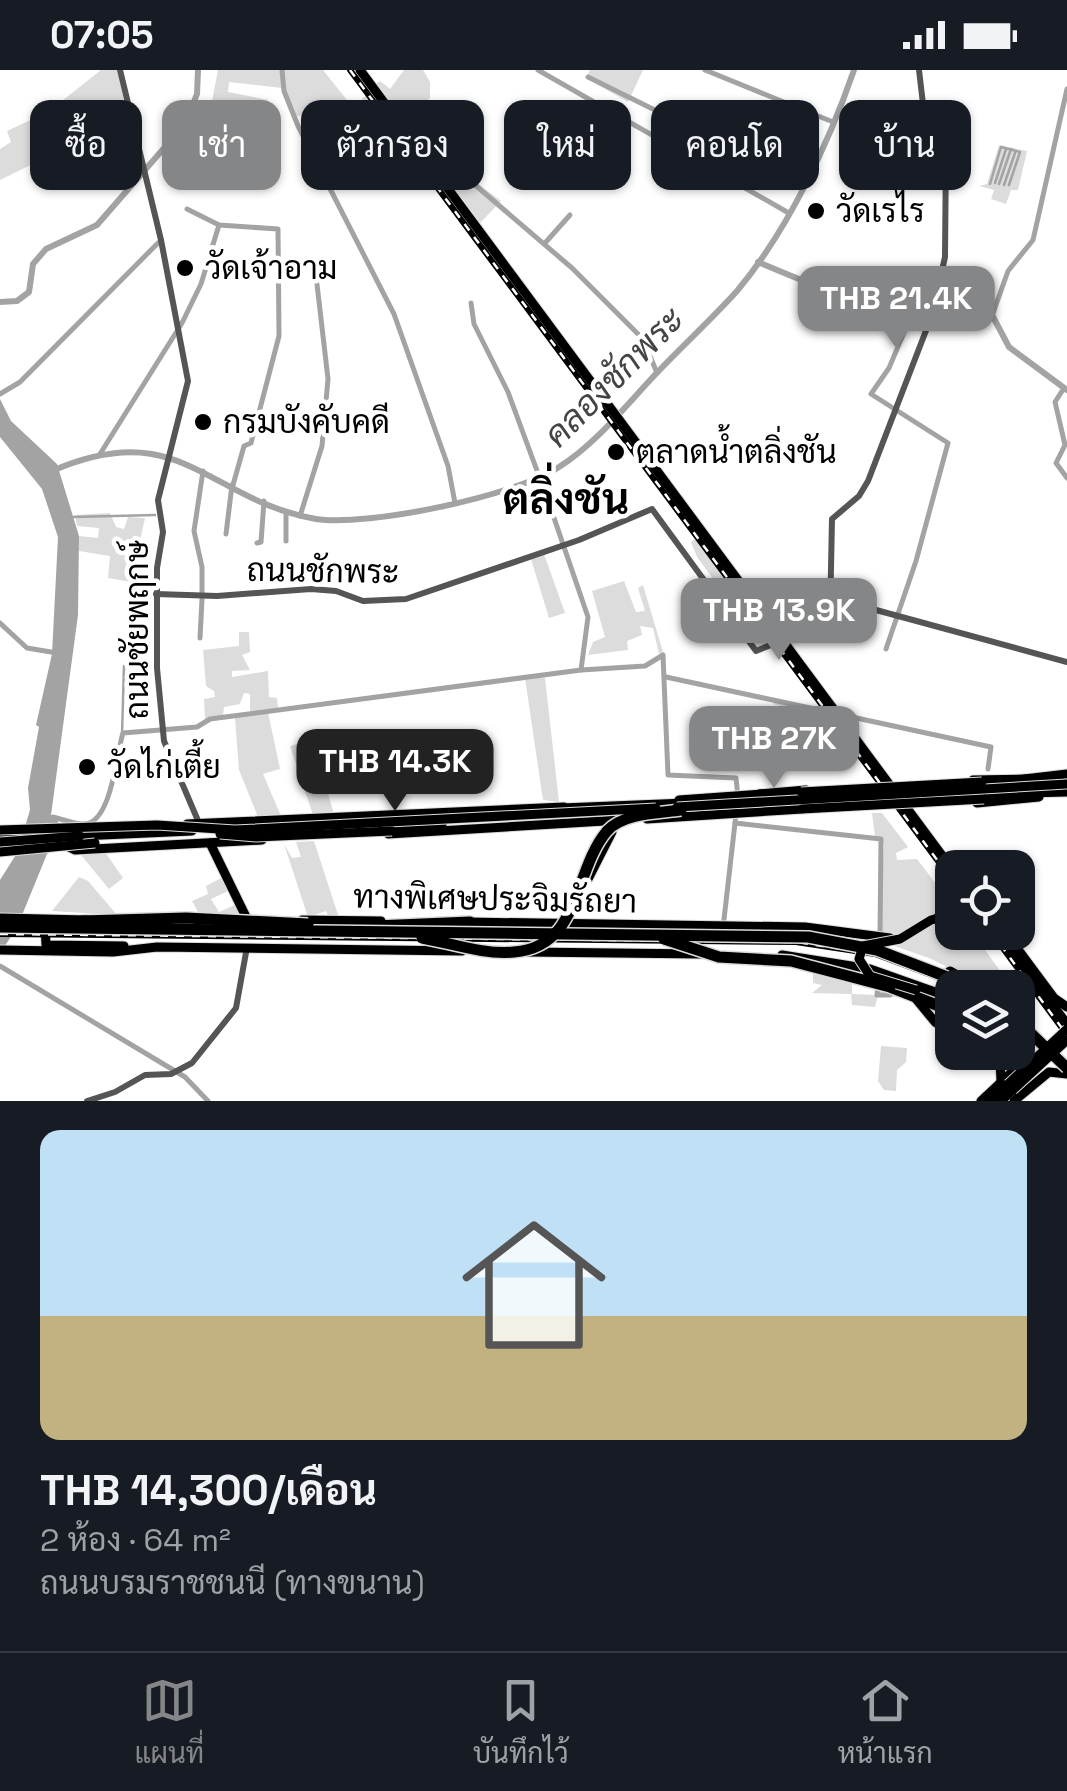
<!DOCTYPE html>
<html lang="th">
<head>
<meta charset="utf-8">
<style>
	:root { --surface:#171b24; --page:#242831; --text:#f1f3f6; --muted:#9ea1a6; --line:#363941; --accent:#858687 }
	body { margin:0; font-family:"Space Grotesk",Sarabun,sans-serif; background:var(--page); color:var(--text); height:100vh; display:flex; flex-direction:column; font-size:38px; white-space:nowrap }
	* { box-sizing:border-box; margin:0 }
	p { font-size:32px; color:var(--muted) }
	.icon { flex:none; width:55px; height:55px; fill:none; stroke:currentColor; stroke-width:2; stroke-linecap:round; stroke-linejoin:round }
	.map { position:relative; height:1031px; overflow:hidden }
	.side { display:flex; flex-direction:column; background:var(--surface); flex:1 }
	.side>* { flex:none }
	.top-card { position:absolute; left:30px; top:30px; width:1008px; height:90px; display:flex; gap:20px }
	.tools { position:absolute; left:935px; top:780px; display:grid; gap:20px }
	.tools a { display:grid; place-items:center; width:100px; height:100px; border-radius:20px; background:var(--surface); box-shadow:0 2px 8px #0004; font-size:50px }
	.price { position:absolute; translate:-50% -85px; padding:0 22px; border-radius:20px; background:var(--accent); color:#fff; font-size:32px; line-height:65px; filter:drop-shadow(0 2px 5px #0008) }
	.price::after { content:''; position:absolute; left:50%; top:60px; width:30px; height:22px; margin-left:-15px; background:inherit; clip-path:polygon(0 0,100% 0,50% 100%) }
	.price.selected { background:#222; color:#fff }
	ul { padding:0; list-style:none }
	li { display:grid; align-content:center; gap:20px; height:530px; padding:0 40px }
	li+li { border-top:2px solid var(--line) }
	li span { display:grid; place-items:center; height:310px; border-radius:20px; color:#555 }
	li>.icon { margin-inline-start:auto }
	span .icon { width:180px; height:180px; fill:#fffc; stroke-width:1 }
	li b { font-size:42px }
	.pill { padding:0 35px; border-radius:20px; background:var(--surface); box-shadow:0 2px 8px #0004; font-size:35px; line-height:90px }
	.pill.selected { background:var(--accent); color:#fff }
	.status { display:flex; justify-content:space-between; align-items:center; height:70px; padding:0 50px; background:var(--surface); direction:ltr }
	.status svg { height:28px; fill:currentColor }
	.menu { display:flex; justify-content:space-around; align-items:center; height:140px; border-top:2px solid var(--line); background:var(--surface); font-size:28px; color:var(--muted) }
	.menu a { display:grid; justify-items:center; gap:5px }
	.menu .selected { color:var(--accent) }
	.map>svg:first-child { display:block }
	.green { fill:#dcdcdc }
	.water { fill:#a3a3a3 }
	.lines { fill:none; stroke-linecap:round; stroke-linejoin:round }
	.stream { stroke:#a3a3a3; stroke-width:2.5 }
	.canal { stroke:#a3a3a3; stroke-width:5 }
	.river { stroke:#a3a3a3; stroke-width:6 }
	.major-casing { stroke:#dbdbdb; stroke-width:11 }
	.highway-casing { stroke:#dbdbdb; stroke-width:14 }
	.minor { stroke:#555; stroke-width:6 }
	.major { stroke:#000; stroke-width:9 }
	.highway { stroke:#000; stroke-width:11 }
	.rail-casing { stroke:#000; stroke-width:6 }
	.rail { stroke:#fff; stroke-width:2.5; stroke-dasharray:8; stroke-linecap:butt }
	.major-bridge-casing { stroke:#dbdbdb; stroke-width:11; stroke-linecap:butt }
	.highway-bridge-casing { stroke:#dbdbdb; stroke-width:14; stroke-linecap:butt }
	.major-bridge { stroke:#000; stroke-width:9 }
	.highway-bridge { stroke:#000; stroke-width:11 }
	.poi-dot { fill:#000; stroke:#fff; stroke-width:4 }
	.labels { text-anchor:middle; stroke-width:9; stroke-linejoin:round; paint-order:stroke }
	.poi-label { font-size:32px; fill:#000; stroke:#fff; text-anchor:start }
	.street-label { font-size:32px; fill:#000; stroke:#fff }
	.water-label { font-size:35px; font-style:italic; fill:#444; stroke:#fff }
	.district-label { font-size:42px; font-weight:bold; fill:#000; stroke:#fff }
</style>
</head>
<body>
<div class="status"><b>07:05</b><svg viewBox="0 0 49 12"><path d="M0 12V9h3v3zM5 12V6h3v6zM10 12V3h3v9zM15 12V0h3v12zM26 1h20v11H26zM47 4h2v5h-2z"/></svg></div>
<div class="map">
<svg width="1067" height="1031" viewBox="0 0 1067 1031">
	<rect width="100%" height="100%" fill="#fff"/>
	<!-- green -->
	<g class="green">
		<path d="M101,0H117L126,39L95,70L84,61L45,88L0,110V79L11,72L7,61L48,42Z"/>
		<path d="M218,0H323L355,40L364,34L362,28L366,26L377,40L362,49L357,44L352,48L362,51L381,72L362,90L329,44L306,51L303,45L292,47L282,18L229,12L228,22L268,30L270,56L261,55V37L212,31Z"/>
		<path d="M404,0H423L430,12V28L405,53L376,14L380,11L390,19Z"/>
		<path d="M590,0H643L628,32L586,8Z"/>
		<path d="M999,75L1027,81L1018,120H1011L1006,134L991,129L994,120L979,116L987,114Z"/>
		<path d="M460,100L501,131L480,153L448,110Z"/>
		<path d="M110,443L116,457L124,459L128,447L145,448L131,512L108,508L110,486L79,481V466L98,468L99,458L77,456L75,445Z"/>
		<path d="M695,469L775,574L759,580L750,570L754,564L697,487L691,472Z"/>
		<path d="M544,484L565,543L549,548L531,489Z"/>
		<path d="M624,511L636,542L645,541L638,518L643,515L663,582L659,584L653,558L640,556L642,565L627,571L628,580L588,585L593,572L605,567L592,521Z"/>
		<path d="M239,562H249L250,582L242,585L250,600L232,601V607L268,601L269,627L277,628L278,638L250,642V624L244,623L240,634L224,637L223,646L205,650L204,629L215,627L214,621L206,616L203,580L239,576Z"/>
		<path d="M534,606L545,608L559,732L543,730L525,608Z"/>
		<path d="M774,628L811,640L824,656L787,671L781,669L785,637L773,634Z"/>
		<path d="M268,642L280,699L263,704L281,746L258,747L239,700L235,648Z"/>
		<path d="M312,670L334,744L313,745L290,676Z"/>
		<path d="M872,743H882L908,777L896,783L897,790L917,789L952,835V862L974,865L1012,917H989L929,888L877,870L884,774L875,767Z"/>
		<path d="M314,771L339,848L329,847L326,841L308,847L284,774L292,788L301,787L296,772Z"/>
		<path d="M105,782L123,808L109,819L81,785Z"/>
		<path d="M79,807L88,811L117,845L52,841Z"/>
		<path d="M223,807L230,820L211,829L219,842L237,834L245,851H203L192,831L208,824L206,816Z"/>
		<path d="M810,888L853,896L890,914L885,923L906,928L878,925L875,937L852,935L851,924L812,923L822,915L813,913V901L852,913V924L875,925V916Z"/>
		<path d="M881,976L907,978L906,992L897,1000L896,1021L884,1020L878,1011Z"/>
	</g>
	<!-- water -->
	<path class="water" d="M0,329L11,351L57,394L79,466L78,545L51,745L59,747L53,781L47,784L18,855L0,884V810L17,783L30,740L28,718L39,657L36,655L52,584L58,467L42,419L0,367Z"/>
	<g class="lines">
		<!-- stream -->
		<g class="stream">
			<path d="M995,113L1006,79"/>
			<path d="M990,114L1001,77L1020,82L1009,115"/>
			<path d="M999,114L1011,79"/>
			<path d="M1004,115L1015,83"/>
			<path d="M72,447L155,445"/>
			<path d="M122,664L124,596"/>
		</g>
		<!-- canal -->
		<g class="canal">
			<path d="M282,0L284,21L298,56L394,244L448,396L455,433"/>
			<path d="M538,0L787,142"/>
			<path d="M705,0L833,52"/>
			<path d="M588,7L754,89L807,106"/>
			<path d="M419,67L572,198L643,269L657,303"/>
			<path d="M187,139L219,155L278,159L279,266L251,373L244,376L233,415"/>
			<path d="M545,173L570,145"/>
			<path d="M471,233L474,254L508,322L539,406"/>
			<path d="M992,246L1008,201L1033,170L1067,19"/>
			<path d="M1064,318L1055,332L1065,375L1056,393L1067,408"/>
			<path d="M0,324L20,312L158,173"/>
			<path d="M100,384L182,253L201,214L219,155"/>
			<path d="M540,407L588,547L581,600L645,596L663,585L668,705L736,708L738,727"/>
			<path d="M300,446L322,376L328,309L315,197"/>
			<path d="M226,464L232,415"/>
			<path d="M286,471V442"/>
			<path d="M257,473L261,472L264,431"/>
			<path d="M202,524V497L194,461L203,401"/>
			<path d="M0,553L27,578L57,583"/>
			<path d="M200,568L202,529"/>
			<path d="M886,579L916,491L948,373L871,324L889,298L921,222"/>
			<path d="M666,607L991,677L988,699"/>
			<path d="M736,743L735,753L881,769L880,865"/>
			<path d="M53,747C62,749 76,755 85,754C112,752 117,680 123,663L197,657L210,649L581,600"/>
			<path d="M723,858L735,753"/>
			<path d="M0,896L185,1007L208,1031"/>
			<path d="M878,916L877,925H890"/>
		</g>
		<!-- river -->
		<g class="river">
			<path d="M758,192L806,212L884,217L973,230L990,241L1009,277L1067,320"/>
			<path d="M0,232L17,231L29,222L33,194L46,179L97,155L185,54L197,24L198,0"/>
			<path d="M52,401C181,345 207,430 316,449C368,457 515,426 559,397C594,375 624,338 652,308C680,278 710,251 737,221C788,160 828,75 854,0"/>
		</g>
		<defs>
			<g id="major">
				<path d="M360,0L952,799"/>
				<path d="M1024,709L1067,704"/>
				<path d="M973,710L1025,709"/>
				<path d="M759,724L806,720"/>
				<path d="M983,724L1067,722"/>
				<path d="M679,730L763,724"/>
				<path d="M977,733L1039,727"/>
				<path d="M562,738L686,733"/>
				<path d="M647,749L802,739"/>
				<path d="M187,754L564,737"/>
				<path d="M387,758L442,755"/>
				<path d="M388,764L622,750"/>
				<path d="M80,766L192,761"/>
				<path d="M0,767L32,766"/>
				<path d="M210,773L248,851"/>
				<path d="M65,775L75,780L262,770"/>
				<path d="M587,811L612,762"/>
				<path d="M302,850L381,851"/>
				<path d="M467,852L805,857L890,868"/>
				<path d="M928,852L952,841"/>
				<path d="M45,855L46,875L124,876"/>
				<path d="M997,862L1067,954"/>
				<path d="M1005,862L1054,928L1067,937"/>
				<path d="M0,880L113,882L157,877L462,881"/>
				<path d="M527,882L702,884"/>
				<path d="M782,885L870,899L952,928"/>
				<path d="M916,929L935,952L952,962"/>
				<path d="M993,982L1000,989L1001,1011"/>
				<path d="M981,1031L1028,987L1024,969"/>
				<path d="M991,1031L1008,1014"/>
				<path d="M1001,1031L1013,1020"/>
				<path d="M1014,1031L1049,1002L1067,1004"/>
			</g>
			<g id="highway">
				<path d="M375,856L470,852"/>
				<path d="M950,902L978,918"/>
				<path d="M890,917L952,941"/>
			</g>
		</defs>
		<!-- major casing -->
		<use href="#major" class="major-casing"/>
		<!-- highway casing -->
		<use href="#highway" class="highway-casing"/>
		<!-- minor -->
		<g class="minor">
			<path d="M120,0L161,170L188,311L158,430L163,462L157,498V598L164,671L199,753"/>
			<path d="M156,524L217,526L311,519L336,521L363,531L406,529L579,470L652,439L756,581L865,537L1067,592"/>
			<path d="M830,547L832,449L859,426L868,411L932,245L945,187L946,79L923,34L919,0"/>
			<path d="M87,1031L115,1022L145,1005L171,1004L192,993L236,938L247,877"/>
		</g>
		<!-- major -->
		<use href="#major" class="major"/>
		<!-- highway -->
		<use href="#highway" class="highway"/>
		<defs>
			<g id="rail">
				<path d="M350,0L952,810"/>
				<path d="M991,862L1067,965"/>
				<path d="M0,864L796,872L875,884L966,918"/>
				<path d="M1018,955L1067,993"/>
			</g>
		</defs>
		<!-- rail casing -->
		<use href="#rail" class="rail-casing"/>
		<!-- rail -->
		<use href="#rail" class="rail"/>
		<defs>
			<g id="major-bridge">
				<path d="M801,722L982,712"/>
				<path d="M677,737L1067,714"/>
				<path d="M802,739L984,729"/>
				<path d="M0,760L157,755L235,760L656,738"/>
				<path d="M220,764L256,767L392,761"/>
				<path d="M0,772L80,766"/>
				<path d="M0,782L95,773"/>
				<path d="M0,848L87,850"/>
				<path d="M916,920L870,906L859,889L863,876L900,869L931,850"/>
				<path d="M1008,1014L1067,959"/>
				<path d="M1013,1020L1067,970"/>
			</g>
			<g id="highway-bridge">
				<path d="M82,851L186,848L308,854"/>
				<path d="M0,857L808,867L877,880L947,907"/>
				<path d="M422,868C451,873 484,885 514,882C581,877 573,801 607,761C623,743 659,743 681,740"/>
				<path d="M664,869L719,887L791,891L890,917"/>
				<path d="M1018,951L1067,998"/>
			</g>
		</defs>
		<!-- major-bridge casing -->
		<use href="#major-bridge" class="major-bridge-casing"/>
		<!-- highway-bridge casing -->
		<use href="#highway-bridge" class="highway-bridge-casing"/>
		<!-- major-bridge -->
		<use href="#major-bridge" class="major-bridge"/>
		<!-- highway-bridge -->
		<use href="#highway-bridge" class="highway-bridge"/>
	</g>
	<!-- markers -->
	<g class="poi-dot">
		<circle cx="816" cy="141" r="10"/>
		<circle cx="185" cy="198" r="10"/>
		<circle cx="203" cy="352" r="10"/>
		<circle cx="616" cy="382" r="10"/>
		<circle cx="87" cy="697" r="10"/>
	</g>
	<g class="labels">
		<!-- poi labels -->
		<g class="poi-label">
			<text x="836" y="152">วัดเรไร</text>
			<text x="205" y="209">วัดเจ้าอาม</text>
			<text x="223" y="363">กรมบังคับคดี</text>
			<text x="636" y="393">ตลาดน้ำตลิ่งชัน</text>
			<text x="107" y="708">วัดไก่เตี้ย</text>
		</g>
		<!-- street labels -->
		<g class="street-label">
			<text transform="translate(323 501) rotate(1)" y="11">ถนนชักพระ</text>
			<text transform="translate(137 560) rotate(-90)" y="11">ถนนชัยพฤกษ์</text>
			<text transform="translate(495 829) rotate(1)" y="11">ทางพิเศษประจิมรัถยา</text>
		</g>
		<!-- water labels -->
		<g class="water-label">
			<text transform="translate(614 307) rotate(-45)" y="12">คลองชักพระ</text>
		</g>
		<!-- district labels -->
		<g class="district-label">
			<text x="566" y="444">ตลิ่งชัน</text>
		</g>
	</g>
</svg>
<div class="tools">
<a><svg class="icon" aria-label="locate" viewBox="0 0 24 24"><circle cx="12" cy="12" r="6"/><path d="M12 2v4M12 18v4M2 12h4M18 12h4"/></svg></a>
<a><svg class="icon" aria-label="layers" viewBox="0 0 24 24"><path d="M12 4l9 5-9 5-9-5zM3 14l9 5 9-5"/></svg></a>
</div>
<b class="price" style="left:896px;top:281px">THB 21.4K</b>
<b class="price" style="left:779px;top:593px">THB 13.9K</b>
<b class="price" style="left:774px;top:721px">THB 27K</b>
<b class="price selected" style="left:395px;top:744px">THB 14.3K</b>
<div class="top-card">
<a class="pill">ซื้อ</a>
<a class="pill selected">เช่า</a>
<a class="pill">ตัวกรอง</a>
<a class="pill">ใหม่</a>
<a class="pill">คอนโด</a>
<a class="pill">บ้าน</a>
</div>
</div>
<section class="side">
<ul>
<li><span style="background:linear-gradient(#bfe0f5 60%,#c2b280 0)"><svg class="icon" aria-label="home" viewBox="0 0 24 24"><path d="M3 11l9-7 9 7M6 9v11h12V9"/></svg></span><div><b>THB 14,300/เดือน</b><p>2 ห้อง · 64 m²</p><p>ถนนบรมราชชนนี (ทางขนาน)</p></div></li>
</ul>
</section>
<nav class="menu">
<a class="selected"><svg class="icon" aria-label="map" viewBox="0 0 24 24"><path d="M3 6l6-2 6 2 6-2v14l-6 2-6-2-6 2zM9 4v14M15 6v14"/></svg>แผนที่</a>
<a><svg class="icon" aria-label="saved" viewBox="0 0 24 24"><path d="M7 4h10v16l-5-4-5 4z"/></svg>บันทึกไว้</a>
<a><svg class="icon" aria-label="home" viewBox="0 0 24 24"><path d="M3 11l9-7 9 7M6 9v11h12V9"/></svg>หน้าแรก</a>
</nav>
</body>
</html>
